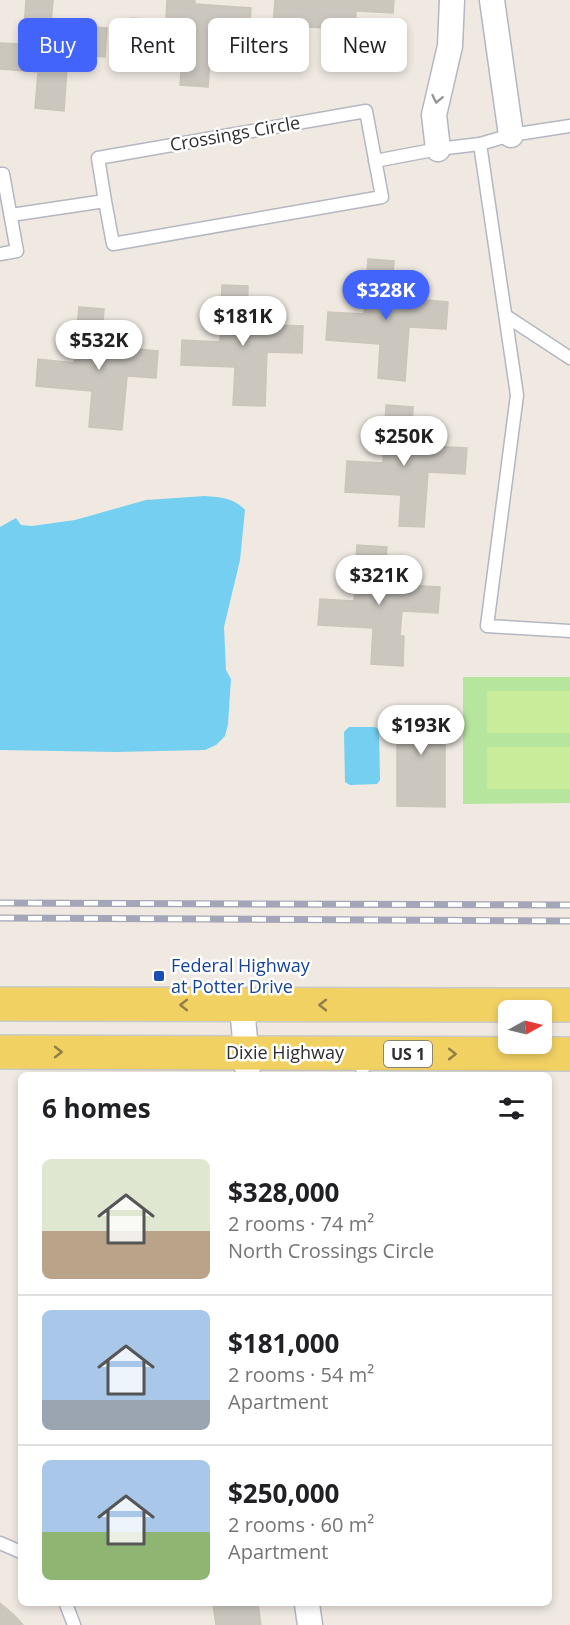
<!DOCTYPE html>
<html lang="en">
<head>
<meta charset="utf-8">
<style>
	:root { --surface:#fff; --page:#f2f2f2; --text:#202124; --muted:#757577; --line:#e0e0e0; --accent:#4264fb }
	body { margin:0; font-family:"Open Sans",sans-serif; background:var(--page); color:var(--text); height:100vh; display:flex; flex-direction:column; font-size:22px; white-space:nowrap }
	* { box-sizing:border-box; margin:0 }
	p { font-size:20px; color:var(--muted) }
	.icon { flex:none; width:33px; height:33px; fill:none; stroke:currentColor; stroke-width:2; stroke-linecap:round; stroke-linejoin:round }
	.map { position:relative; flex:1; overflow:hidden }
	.side { position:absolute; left:18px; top:1072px; width:534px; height:534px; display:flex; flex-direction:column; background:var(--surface); border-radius:9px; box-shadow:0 3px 9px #0003 }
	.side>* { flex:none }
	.banner { position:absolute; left:18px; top:18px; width:534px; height:54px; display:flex; gap:12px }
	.needle { width:39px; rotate:82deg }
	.controls { position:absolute; left:498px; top:1000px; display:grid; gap:12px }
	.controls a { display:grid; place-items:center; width:54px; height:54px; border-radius:9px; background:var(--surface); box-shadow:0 3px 9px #0003; font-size:30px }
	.price { position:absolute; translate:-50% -51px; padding:0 14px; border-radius:21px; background:#fff; color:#222; font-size:20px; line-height:39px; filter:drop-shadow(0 2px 3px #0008) }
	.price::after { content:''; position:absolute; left:50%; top:36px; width:18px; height:14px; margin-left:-9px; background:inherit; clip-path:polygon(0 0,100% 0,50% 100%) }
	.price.active { background:var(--accent); color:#fff }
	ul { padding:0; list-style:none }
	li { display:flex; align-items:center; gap:18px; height:150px; padding:0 24px }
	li+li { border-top:2px solid var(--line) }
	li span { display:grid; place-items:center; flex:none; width:168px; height:120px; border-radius:9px; color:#555 }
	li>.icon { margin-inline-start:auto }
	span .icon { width:72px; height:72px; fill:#fffc; stroke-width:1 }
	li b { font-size:26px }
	h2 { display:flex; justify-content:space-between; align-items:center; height:72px; padding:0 24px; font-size:26px }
	.pill { padding:0 21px; border-radius:9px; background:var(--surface); box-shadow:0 3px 9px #0003; font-size:21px; line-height:54px }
	.pill.active { background:var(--accent); color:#fff }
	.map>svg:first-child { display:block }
	.green { fill:#b6e59e }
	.pitch { fill:#c9ec9a }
	.water { fill:#75cff0 }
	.building { fill:#cbc7bf; stroke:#cbc5ba; stroke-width:1.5 }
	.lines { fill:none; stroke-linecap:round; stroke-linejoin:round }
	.service-casing { stroke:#b4b7c1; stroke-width:15 }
	.minor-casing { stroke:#b4b7c1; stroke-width:27 }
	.primary-casing { stroke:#c9c9c9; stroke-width:36 }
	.service { stroke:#fff; stroke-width:12 }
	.minor { stroke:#fff; stroke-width:24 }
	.primary { stroke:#f2d163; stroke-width:33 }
	.rail-casing { stroke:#a3a6b8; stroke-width:7 }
	.rail { stroke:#fff; stroke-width:4.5; stroke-dasharray:14; stroke-linecap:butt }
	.oneway { stroke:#969696 }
	.oneway2 { stroke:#908048 }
	.transit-dot { fill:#1a4fb4; stroke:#fff; stroke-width:2 }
	.labels { text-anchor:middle; stroke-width:5; stroke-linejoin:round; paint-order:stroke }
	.shield { fill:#fff; stroke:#6d6d6d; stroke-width:1.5 }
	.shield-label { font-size:16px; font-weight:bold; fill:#2e2e2e }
	.street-label { font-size:18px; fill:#2e2e2e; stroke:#fff }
	.transit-label { font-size:18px; fill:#164399; stroke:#fff; text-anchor:start }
</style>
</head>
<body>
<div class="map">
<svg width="570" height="1625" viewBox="0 0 570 1625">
	<rect width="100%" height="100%" fill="#efe9e1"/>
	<!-- green -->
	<path class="green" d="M463,677H570V803L463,804Z"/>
	<!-- pitch -->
	<g class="pitch">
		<rect x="487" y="691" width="83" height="42"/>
		<rect x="487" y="747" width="83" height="42"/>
	</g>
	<!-- water -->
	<g class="water">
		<path d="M205,496C221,497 234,498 245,510L240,560L224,627L226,670L231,679L228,724L225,736L216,745L205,750L115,752L0,750V527L16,518L21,525L32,526L75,520L146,500Z"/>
		<path d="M349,727H375L379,730L380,780L377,784L350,785L345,782L344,732Z"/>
	</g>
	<!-- building -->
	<g class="building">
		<path d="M26,0H53L51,24L107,28L105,57L68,54L64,111L35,108L38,72L0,69V43L23,44Z"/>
		<path d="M167,0H195V4L251,8L249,37L212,34L208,87L180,85L182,56L129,52L131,18L166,20Z"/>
		<path d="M275,0H394L393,13L356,11L353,65L324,64L326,28L273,25Z"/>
		<path d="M368,259L394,261L391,297L448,302L446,329L409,327L405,381L378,378L380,344L326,340L328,312L364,314Z"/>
		<path d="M222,285L248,286L247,324L303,326L302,353L267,352L265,406L233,405L235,367L181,365L182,340L220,342Z"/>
		<path d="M79,307L104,309L101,346L158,351L156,378L127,376L122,430L89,427L92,391L36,386L38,359L74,363Z"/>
		<path d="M386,405L413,407L411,445L467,448L465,474L428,472L424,527L399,526L401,495L345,492L347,461L383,463Z"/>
		<path d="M357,545L387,547L384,584L440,587L438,613L402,611L400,636H404L403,666L371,664L373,628L318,625L320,599L354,601Z"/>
		<path d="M397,706H445V807L397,806Z"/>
		<path d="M0,1603L14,1615L23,1625H0Z"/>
		<path d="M213,1604H258L261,1625H216Z"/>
	</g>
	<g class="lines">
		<defs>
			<g id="service">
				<path d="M480,144L517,395L487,626L570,631"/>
				<path d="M375,161L438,149L480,144L511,135L570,126"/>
				<path d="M0,174H3L17,251L0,254"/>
				<path d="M11,215L105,201L98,158L366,111L382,197L113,244L105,201"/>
				<path d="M506,316L570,358"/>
				<path d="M361,1055L363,1076"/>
				<path d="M0,1543L21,1552"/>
				<path d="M66,1604L74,1625"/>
			</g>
			<g id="minor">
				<path d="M492,0L511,135"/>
				<path d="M438,149L434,115L450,46L452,0"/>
				<path d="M242,1005L248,1076"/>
				<path d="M307,1604L310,1625"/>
			</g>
			<g id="primary">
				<path d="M0,1004L570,1005"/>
				<path d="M0,1052L570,1054"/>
			</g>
		</defs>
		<!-- service casing -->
		<use href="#service" class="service-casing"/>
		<!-- minor casing -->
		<use href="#minor" class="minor-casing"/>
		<!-- primary casing -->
		<use href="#primary" class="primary-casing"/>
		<!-- service -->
		<use href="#service" class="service"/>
		<!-- minor -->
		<use href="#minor" class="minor"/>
		<!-- primary -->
		<use href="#primary" class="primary"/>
		<defs>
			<g id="rail">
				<path d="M0,903L570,905"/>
				<path d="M0,918L570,921"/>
			</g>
		</defs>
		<!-- rail casing -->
		<use href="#rail" class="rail-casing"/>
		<!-- rail -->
		<use href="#rail" class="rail"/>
	</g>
	<!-- one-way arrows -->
	<defs><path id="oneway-chevron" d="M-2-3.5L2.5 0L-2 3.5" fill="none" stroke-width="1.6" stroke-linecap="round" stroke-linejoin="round" transform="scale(1.5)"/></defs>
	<use class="oneway" href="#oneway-chevron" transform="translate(437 99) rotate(102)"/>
	<g class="oneway2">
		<use href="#oneway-chevron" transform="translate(184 1005) rotate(-180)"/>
		<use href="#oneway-chevron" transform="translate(323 1005) rotate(-180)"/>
		<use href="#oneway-chevron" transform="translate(58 1052)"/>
		<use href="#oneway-chevron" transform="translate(452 1054)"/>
	</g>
	<!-- markers -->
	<rect class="transit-dot" x="153" y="970" width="12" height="12" rx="3"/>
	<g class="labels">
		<!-- shield labels -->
		<rect class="shield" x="384" y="1041" width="48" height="26" rx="4.5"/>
		<g class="shield-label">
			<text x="408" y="1060">US 1</text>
		</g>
		<!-- street labels -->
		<g class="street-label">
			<text transform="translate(235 134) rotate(-10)" y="6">Crossings Circle</text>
			<text x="285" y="1059">Dixie Highway</text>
		</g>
		<!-- transit labels -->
		<g class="transit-label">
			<text x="171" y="972">Federal Highway<tspan x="171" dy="21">at Potter Drive</tspan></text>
		</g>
	</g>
</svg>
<div class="controls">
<a><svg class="needle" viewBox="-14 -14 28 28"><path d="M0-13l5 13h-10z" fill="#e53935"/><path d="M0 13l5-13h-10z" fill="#757577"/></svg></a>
</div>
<b class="price active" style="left:386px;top:321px">$328K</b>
<b class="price" style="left:243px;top:347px">$181K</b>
<b class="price" style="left:99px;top:371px">$532K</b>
<b class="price" style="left:404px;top:467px">$250K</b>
<b class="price" style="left:379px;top:606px">$321K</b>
<b class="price" style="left:421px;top:756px">$193K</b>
<div class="banner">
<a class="pill active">Buy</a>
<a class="pill">Rent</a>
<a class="pill">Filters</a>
<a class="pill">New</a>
</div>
<section class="side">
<h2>6 homes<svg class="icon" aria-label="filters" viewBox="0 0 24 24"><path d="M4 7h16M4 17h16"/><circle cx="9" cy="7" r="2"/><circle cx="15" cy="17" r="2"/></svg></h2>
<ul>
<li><span style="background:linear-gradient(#dfe7d0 60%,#b9a48a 0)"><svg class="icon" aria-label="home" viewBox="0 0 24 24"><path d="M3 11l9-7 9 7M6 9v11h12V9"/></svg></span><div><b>$328,000</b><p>2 rooms · 74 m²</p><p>North Crossings Circle</p></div></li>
<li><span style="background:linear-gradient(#a9c7e8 75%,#9aa5b1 0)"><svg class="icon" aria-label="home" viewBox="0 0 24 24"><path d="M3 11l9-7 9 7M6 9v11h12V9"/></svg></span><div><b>$181,000</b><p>2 rooms · 54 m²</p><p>Apartment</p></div></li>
<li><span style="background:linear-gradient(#a9c7e8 60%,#8fb573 0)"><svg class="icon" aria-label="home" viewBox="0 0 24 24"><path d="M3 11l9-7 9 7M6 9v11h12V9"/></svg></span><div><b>$250,000</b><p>2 rooms · 60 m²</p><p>Apartment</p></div></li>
</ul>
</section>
</div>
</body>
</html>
